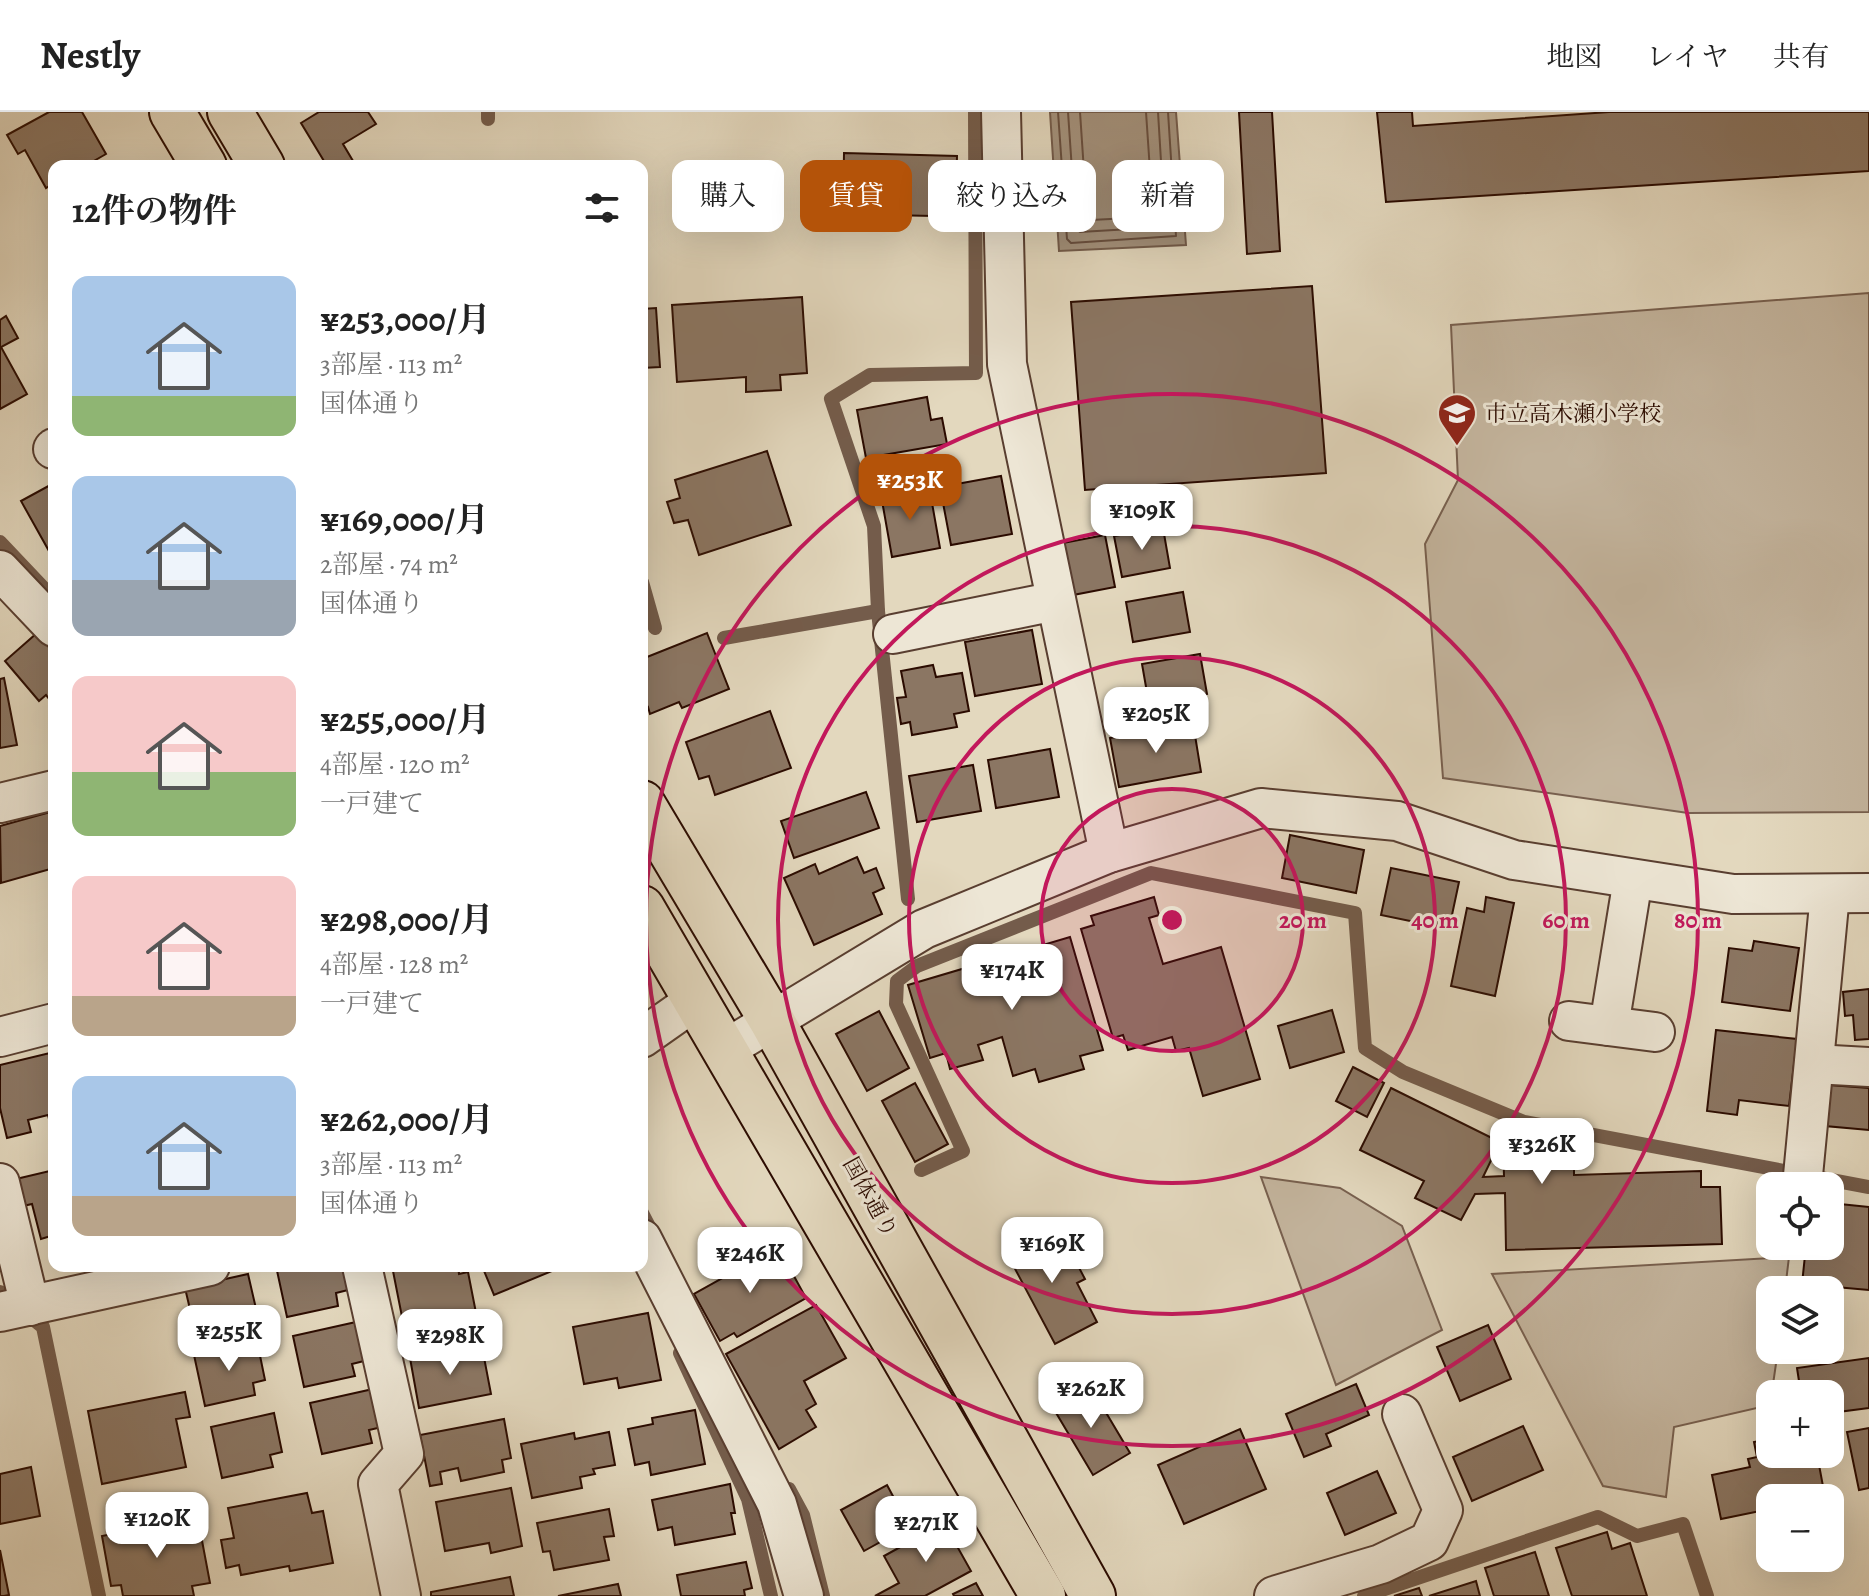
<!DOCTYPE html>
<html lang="ja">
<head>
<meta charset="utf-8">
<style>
	:root { --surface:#fff; --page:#f2f2f2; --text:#222; --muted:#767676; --line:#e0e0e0; --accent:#b45309 }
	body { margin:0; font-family:Alegreya,"Noto Serif JP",serif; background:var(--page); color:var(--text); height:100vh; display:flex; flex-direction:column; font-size:30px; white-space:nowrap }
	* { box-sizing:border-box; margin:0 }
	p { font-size:26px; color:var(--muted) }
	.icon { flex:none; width:44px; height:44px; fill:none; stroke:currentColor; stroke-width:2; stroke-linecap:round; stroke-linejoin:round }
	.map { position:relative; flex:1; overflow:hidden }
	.drawer { position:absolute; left:48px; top:48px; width:600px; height:1112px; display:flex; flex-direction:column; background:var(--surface); border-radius:16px; box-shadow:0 8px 32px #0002 }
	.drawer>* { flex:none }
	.guide { position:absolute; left:672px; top:48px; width:760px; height:72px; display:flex; gap:16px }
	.controls { position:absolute; left:1756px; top:1060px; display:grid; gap:16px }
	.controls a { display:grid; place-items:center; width:88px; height:88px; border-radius:16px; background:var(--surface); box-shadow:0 8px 32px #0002; font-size:40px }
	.price { position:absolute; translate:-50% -68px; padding:0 18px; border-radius:16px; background:#fff; color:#222; font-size:26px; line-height:52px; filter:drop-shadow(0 2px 4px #0008) }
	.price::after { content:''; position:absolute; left:50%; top:48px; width:24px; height:18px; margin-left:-12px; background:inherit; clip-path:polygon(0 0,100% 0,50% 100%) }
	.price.active { background:var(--accent); color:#fff }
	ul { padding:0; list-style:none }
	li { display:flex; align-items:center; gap:24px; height:200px; padding:0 24px }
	li span { display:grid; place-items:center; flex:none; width:224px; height:160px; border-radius:16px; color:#555 }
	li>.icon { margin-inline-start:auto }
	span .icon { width:96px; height:96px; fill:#fffc; stroke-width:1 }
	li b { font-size:34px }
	h2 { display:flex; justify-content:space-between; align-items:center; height:96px; padding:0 24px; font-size:34px }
	.pill { padding:0 28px; border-radius:16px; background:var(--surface); box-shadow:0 8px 32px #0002; font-size:28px; line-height:72px }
	.pill.active { background:var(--accent); color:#fff }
	header { display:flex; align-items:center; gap:48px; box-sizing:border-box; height:112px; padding:0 40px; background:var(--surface); border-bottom:2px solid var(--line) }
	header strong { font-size:38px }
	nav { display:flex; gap:44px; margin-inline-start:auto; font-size:28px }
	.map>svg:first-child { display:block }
	.green { fill:#c4b59e; stroke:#78604f; stroke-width:2 }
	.water { fill:#a4927d; stroke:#745c4b; stroke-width:2 }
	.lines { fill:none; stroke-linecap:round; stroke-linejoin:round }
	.shore { stroke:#684e3e; stroke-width:2 }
	.stream { stroke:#745c4b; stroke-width:14 }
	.building { fill:#8b7663; stroke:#2b0b00; stroke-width:2 }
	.minor-casing { stroke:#593e30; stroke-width:42 }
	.trunk-casing { stroke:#2b0b00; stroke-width:48 }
	.minor { stroke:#ede6d5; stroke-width:38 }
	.trunk { stroke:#e3d8be; stroke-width:44 }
	.ring { fill:none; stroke:#c2185b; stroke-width:4 }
	.labels { text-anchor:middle; stroke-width:6; stroke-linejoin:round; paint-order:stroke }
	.poi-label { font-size:22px; fill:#2b0b00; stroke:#ede6d5; text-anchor:start }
	.street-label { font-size:22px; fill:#2b0b00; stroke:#ede6d5 }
	.centre { fill:#c2185b; stroke:#ede6d5; stroke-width:4 }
	.ring-label { font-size:24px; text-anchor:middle; font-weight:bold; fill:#c2185b; stroke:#ede6d5; stroke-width:6; stroke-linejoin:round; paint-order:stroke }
</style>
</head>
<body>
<header>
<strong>Nestly</strong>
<nav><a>地図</a><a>レイヤ</a><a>共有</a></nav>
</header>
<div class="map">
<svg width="1869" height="1484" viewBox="0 0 1869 1484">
	<rect width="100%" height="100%" fill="#e3d8be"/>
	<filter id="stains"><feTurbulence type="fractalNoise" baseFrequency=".0025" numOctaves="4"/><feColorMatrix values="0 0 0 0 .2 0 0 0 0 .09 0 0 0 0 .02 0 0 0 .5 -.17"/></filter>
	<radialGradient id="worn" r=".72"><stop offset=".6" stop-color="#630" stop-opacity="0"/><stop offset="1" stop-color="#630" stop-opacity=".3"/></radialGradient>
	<!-- green -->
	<g class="green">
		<path d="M1869,181V700L1688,701L1443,666L1425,432L1458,368L1451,213Z"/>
		<path d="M1261,1065L1340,1076L1402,1114L1442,1218L1336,1273Z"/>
		<path d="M1789,1145L1785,1178H1770V1238H1778L1770,1293L1674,1315L1666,1385L1603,1374L1492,1162Z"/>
	</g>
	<!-- water -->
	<path class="water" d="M1050,0H1176L1186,133L1059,139Z"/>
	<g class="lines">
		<!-- shore -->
		<g class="shore">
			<path d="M1058,0L1067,127L1071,131L1176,124L1168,0"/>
			<path d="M1068,0L1076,117L1080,120L1165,115L1158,0"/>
			<path d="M1080,0L1087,104L1091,108L1149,105L1153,103L1146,0"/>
		</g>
		<!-- stream -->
		<g class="stream">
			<path d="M488,7V0"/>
			<path d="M0,430L54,487"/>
			<path d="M642,470L655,516"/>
			<path d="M724,526L878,499"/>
			<path d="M908,787L878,499L874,414L831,287L870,263L976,261L975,0"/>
			<path d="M921,1058L963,1039L896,892L897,869L917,854L1151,761L1355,801L1365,936L1403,960L1524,1010L1869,1075"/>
			<path d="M642,1101L655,1126"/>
			<path d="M0,1180L43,1215L99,1484"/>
			<path d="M680,1241L748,1387L771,1484"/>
			<path d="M789,1377L803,1403L823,1484"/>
			<path d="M1364,1484L1598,1405L1637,1424L1683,1412L1707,1484"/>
		</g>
	</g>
	<!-- building -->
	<g class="building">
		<path d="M49,0H82L106,42L85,54H54V71L46,76L25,38L18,42L7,23Z"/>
		<path d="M319,0H368L376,12L343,32L356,54H327L301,11Z"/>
		<path d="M1239,0H1272L1280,139L1247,142Z"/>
		<path d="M1377,0H1412L1413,14L1609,0H1869V59L1386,90Z"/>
		<path d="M844,41L957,44L956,88H934L933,104L843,102Z"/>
		<path d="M1312,174L1326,361L1085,378L1071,190Z"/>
		<path d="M802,185L807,261L780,263L781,278L746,280V265L677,270L672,193Z"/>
		<path d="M656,196L660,255L642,256V197Z"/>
		<path d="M6,204L18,226L1,235L27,282L0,297V208Z"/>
		<path d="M927,285L931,308L942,306L947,332L866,346L857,298Z"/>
		<path d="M767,339L791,413L699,443L688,408L674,411L667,390L680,386L675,368Z"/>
		<path d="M1001,364L1012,422L951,433L940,375Z"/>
		<path d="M54,371V436L49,439L21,389Z"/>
		<path d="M929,374L940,436L892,445L881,383Z"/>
		<path d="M1163,416L1170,456L1122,465L1114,424Z"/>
		<path d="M1105,423L1115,475L1073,483L1063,431Z"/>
		<path d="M1183,480L1190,520L1133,530L1126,490Z"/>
		<path d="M1032,518L1042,572L975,584L965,530Z"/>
		<path d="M37,521L54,541L52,591L46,583L39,589L5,549Z"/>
		<path d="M707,521L729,577L682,596L679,590L650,602L648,595L642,598V547Z"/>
		<path d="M1200,542L1207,582L1149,592L1142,552Z"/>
		<path d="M933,553L936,565L962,561L969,599L954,602L957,615L912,623L910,610L901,612L897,586L906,585L901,559Z"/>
		<path d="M4,566L17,633L0,636V567Z"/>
		<path d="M770,599L791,656L715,683L709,664L699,667L686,630Z"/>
		<path d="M1193,611L1201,660L1119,675L1110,626Z"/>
		<path d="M1050,637L1059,685L996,696L988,648Z"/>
		<path d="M973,653L981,699L917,710L909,664Z"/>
		<path d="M866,680L879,716L794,746L781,709Z"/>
		<path d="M54,699V756L1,771L0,714Z"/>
		<path d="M1290,723L1364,738L1356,781L1282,766Z"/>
		<path d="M857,745L864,761L876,756L884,776L873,781L882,802L814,833L784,766L815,752L819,762Z"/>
		<path d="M1391,756L1459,770L1449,817L1381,803Z"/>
		<path d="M1154,785L1159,803L1149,806L1163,852L1221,835L1260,967L1203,984L1189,936L1176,939L1172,925L1128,938L1123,923L1113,926L1081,817L1094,813L1091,804Z"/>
		<path d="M1486,785L1514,791L1495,884L1451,874L1467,796L1484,800Z"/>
		<path d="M1070,825L1103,938L1080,944L1084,957L1039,970L1035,957L1013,964L1002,925L978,933L983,948L950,957L946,941L930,946L908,873Z"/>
		<path d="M1754,829L1799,836L1790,899L1722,890L1729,836L1752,839Z"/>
		<path d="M1869,877V927L1855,928L1853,903L1845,904L1843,880Z"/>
		<path d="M1332,898L1344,940L1290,956L1278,914Z"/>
		<path d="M879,899L909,956L867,979L836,922Z"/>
		<path d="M1716,918L1797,927L1789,994L1739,988L1737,1003L1707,999Z"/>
		<path d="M54,940V1014L51,1015L48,1003L28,1008L31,1020L7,1026L0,996V953Z"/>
		<path d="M1353,955L1384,971L1367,1005L1336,989Z"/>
		<path d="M915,971L948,1032L915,1050L882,989Z"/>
		<path d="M1829,973L1869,976V1018L1825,1014Z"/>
		<path d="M1391,976L1500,1030L1483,1065L1504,1064L1503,1030L1544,1029V1043H1574V1063L1701,1059V1075H1720L1722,1132L1506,1138L1505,1081L1475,1082L1461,1108L1415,1086L1424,1069L1360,1038Z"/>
		<path d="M54,1058V1123L41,1127L32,1092L23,1094L16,1067Z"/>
		<path d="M1830,1091L1869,1095V1178L1802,1172L1806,1134H1830Z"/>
		<path d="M1047,1116L1068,1154L1076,1150L1085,1167L1077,1171L1097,1210L1055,1232L1005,1138Z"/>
		<path d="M778,1135L806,1186L737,1225L734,1221L720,1229L694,1182Z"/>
		<path d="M276,1154H342L348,1178L336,1181L338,1194L287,1205Z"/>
		<path d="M392,1154H458L459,1162L468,1160L477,1206L405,1220Z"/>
		<path d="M482,1154H564L494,1183Z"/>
		<path d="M248,1162L257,1201L244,1204L247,1216L197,1227L185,1176Z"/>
		<path d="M816,1193L846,1246L804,1269L816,1292L806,1298L816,1315L779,1337L726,1242Z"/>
		<path d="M648,1201L661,1268L619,1276L617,1266L584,1272L573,1215Z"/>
		<path d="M356,1210L364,1249L352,1252L355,1264L304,1275L293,1224Z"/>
		<path d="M1488,1213L1511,1267L1460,1289L1437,1235Z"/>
		<path d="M257,1229L265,1268L253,1271L255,1283L205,1294L194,1243Z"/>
		<path d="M473,1234L474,1241L483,1240L491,1282L419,1296L410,1246Z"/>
		<path d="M1869,1246V1296L1830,1301V1282H1801L1797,1256Z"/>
		<path d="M1089,1272L1130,1341L1093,1363L1052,1294Z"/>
		<path d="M1356,1272L1369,1303L1326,1322L1331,1334L1304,1345L1286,1302Z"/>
		<path d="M373,1277L382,1315L369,1318L372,1331L322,1342L310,1291Z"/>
		<path d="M185,1280L190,1305L176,1307L186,1355L102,1372L88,1299Z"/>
		<path d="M695,1298L705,1352L651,1363L649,1350L635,1353L628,1317L653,1312L652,1306Z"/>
		<path d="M274,1301L282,1340L270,1343L273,1355L222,1366L211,1315Z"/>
		<path d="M504,1307L511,1346L502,1348L504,1360L461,1369L458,1356L440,1360L442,1372L430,1374L420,1323Z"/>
		<path d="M1523,1314L1543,1358L1472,1389L1453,1345Z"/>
		<path d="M1869,1316V1376L1859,1378L1847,1320Z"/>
		<path d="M1240,1317L1266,1377L1184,1412L1158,1353Z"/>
		<path d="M609,1320L615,1353L593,1357L595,1362L580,1365L582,1376L532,1386L521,1332L574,1321L575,1327Z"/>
		<path d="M1770,1327V1342H1817L1825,1385L1770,1386V1397L1721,1407L1712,1363L1750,1355L1748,1347L1757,1345L1754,1330Z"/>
		<path d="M31,1355L40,1404L0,1412V1362Z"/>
		<path d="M1377,1359L1396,1401L1345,1423L1327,1381Z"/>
		<path d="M730,1372L735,1401H731L735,1422L675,1433L672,1415L658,1418L652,1388Z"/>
		<path d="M887,1373L909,1414L864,1439L841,1398Z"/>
		<path d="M511,1376L522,1434L491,1441L489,1431L445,1439L436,1390Z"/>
		<path d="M307,1381L312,1401L323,1399L333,1451L290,1459L289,1454L241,1463L239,1453L226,1456L221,1428L234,1426L228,1396Z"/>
		<path d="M609,1397L614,1424L604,1425L609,1448L554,1458L550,1439L543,1440L537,1411Z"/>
		<path d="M188,1407L190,1420L200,1418L210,1471L192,1474L194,1484H123L121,1473L111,1474L102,1424Z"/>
		<path d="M944,1411L971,1459L925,1484H875L899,1471L884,1444Z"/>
		<path d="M1607,1420L1612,1437L1630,1431L1647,1484H1572L1556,1436Z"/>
		<path d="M0,1438L9,1483L4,1484H0Z"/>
		<path d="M1535,1440L1549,1484H1494L1485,1456Z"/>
		<path d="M746,1450L752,1476L744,1478L745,1484H681L677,1463Z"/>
		<path d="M510,1465L514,1484H431V1480Z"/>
		<path d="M1476,1469L1480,1484H1429Z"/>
		<path d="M976,1471L983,1484H954L953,1482Z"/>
		<path d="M618,1472L621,1484H558Z"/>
		<path d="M1419,1476L1422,1484H1394Z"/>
	</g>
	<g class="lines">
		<defs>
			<g id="minor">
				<path d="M1001,0L1007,252L1109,741"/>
				<path d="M53,337L54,336"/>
				<path d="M0,458L54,515"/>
				<path d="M893,522L1056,489"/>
				<path d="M0,691L54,678"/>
				<path d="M1569,909L1655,920"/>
				<path d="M1609,914L1633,767"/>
				<path d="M0,925L54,911"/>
				<path d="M642,926L696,888"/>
				<path d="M724,938L924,817L1109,741L1261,696L1397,709L1514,748L1733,782L1869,781"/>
				<path d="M1814,952L1869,955"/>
				<path d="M0,1071L30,1194"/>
				<path d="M1802,1074L1830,782"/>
				<path d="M642,1127L777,1392L804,1484"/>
				<path d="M362,1154L404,1342L378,1372L401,1484"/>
				<path d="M0,1200L210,1154"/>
				<path d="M1274,1484L1381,1452L1429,1429L1443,1398L1402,1302"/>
			</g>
			<g id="trunk">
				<path d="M172,0L204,54"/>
				<path d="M230,0L262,54"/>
				<path d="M642,691L772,909L1093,1484"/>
				<path d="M642,796L1043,1484"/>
			</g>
		</defs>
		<!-- minor casing -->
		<use href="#minor" class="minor-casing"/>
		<!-- trunk casing -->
		<use href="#trunk" class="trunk-casing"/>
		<!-- minor -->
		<use href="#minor" class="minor"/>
		<!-- trunk -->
		<use href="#trunk" class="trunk"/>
	</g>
	<!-- distance rings -->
	<circle cx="1172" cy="808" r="131" fill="#c2185b" fill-opacity=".12"/>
	<g class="ring">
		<circle cx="1172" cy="808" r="131"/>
		<circle cx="1172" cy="808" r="263"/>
		<circle cx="1172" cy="808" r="394"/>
		<circle cx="1172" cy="808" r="526"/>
	</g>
	<!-- icons -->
	<defs>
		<symbol id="school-pin" viewBox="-11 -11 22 30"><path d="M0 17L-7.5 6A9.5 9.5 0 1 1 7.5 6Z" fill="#8f2418" stroke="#ede6d5"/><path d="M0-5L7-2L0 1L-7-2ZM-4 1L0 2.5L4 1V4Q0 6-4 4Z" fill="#fff"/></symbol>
	</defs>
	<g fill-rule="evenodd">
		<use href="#school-pin" x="1435" y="279" width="44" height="60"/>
	</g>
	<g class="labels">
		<!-- poi labels -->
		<g class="poi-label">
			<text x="1485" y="309">市立高木瀬小学校</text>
		</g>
		<!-- street labels -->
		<g class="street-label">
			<text transform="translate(871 1085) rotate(61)" y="8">国体通り</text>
		</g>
	</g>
	<circle cx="1172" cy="808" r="12" class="centre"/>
	<g class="ring-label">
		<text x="1303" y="816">20 m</text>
		<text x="1435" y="816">40 m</text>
		<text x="1566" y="816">60 m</text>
		<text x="1698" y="816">80 m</text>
	</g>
	<rect width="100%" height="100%" filter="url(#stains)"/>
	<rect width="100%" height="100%" fill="url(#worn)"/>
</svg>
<div class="controls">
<a><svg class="icon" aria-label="locate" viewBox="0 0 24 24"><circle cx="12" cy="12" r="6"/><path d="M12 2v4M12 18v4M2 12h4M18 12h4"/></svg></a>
<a><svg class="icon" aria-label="layers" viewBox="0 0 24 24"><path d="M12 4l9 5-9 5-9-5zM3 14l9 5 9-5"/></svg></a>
<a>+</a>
<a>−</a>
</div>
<b class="price active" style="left:910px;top:410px">¥253K</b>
<b class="price" style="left:1142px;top:440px">¥109K</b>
<b class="price" style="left:1156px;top:643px">¥205K</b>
<b class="price" style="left:1012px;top:900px">¥174K</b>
<b class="price" style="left:1542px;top:1074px">¥326K</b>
<b class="price" style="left:1052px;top:1173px">¥169K</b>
<b class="price" style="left:750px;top:1183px">¥246K</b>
<b class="price" style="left:229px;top:1261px">¥255K</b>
<b class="price" style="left:450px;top:1265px">¥298K</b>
<b class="price" style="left:1091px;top:1318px">¥262K</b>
<b class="price" style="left:157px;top:1448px">¥120K</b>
<b class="price" style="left:926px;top:1452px">¥271K</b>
<div class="guide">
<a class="pill">購入</a>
<a class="pill active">賃貸</a>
<a class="pill">絞り込み</a>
<a class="pill">新着</a>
</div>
<section class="drawer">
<h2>12件の物件<svg class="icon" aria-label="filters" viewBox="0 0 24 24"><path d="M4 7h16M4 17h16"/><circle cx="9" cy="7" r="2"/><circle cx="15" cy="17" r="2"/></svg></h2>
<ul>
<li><span style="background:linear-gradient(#a9c7e8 75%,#8fb573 0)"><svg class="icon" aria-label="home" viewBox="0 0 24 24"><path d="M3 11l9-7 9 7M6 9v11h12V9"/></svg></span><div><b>¥253,000/月</b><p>3部屋 · 113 m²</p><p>国体通り</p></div></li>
<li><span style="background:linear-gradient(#a9c7e8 65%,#9aa5b1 0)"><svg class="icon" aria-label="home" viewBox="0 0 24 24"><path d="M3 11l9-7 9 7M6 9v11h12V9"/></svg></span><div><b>¥169,000/月</b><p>2部屋 · 74 m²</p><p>国体通り</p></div></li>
<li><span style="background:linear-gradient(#f6c9c9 60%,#8fb573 0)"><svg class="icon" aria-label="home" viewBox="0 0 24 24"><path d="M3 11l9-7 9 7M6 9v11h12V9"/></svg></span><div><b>¥255,000/月</b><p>4部屋 · 120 m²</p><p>一戸建て</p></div></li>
<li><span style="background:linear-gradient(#f6c9c9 75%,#b9a48a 0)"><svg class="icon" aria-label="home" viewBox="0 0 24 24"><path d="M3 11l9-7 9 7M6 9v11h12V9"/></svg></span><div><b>¥298,000/月</b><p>4部屋 · 128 m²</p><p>一戸建て</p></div></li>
<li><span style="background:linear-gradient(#a9c7e8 75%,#b9a48a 0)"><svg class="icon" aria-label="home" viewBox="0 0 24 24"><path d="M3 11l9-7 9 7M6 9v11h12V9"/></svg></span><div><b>¥262,000/月</b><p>3部屋 · 113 m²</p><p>国体通り</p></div></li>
</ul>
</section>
</div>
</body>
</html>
